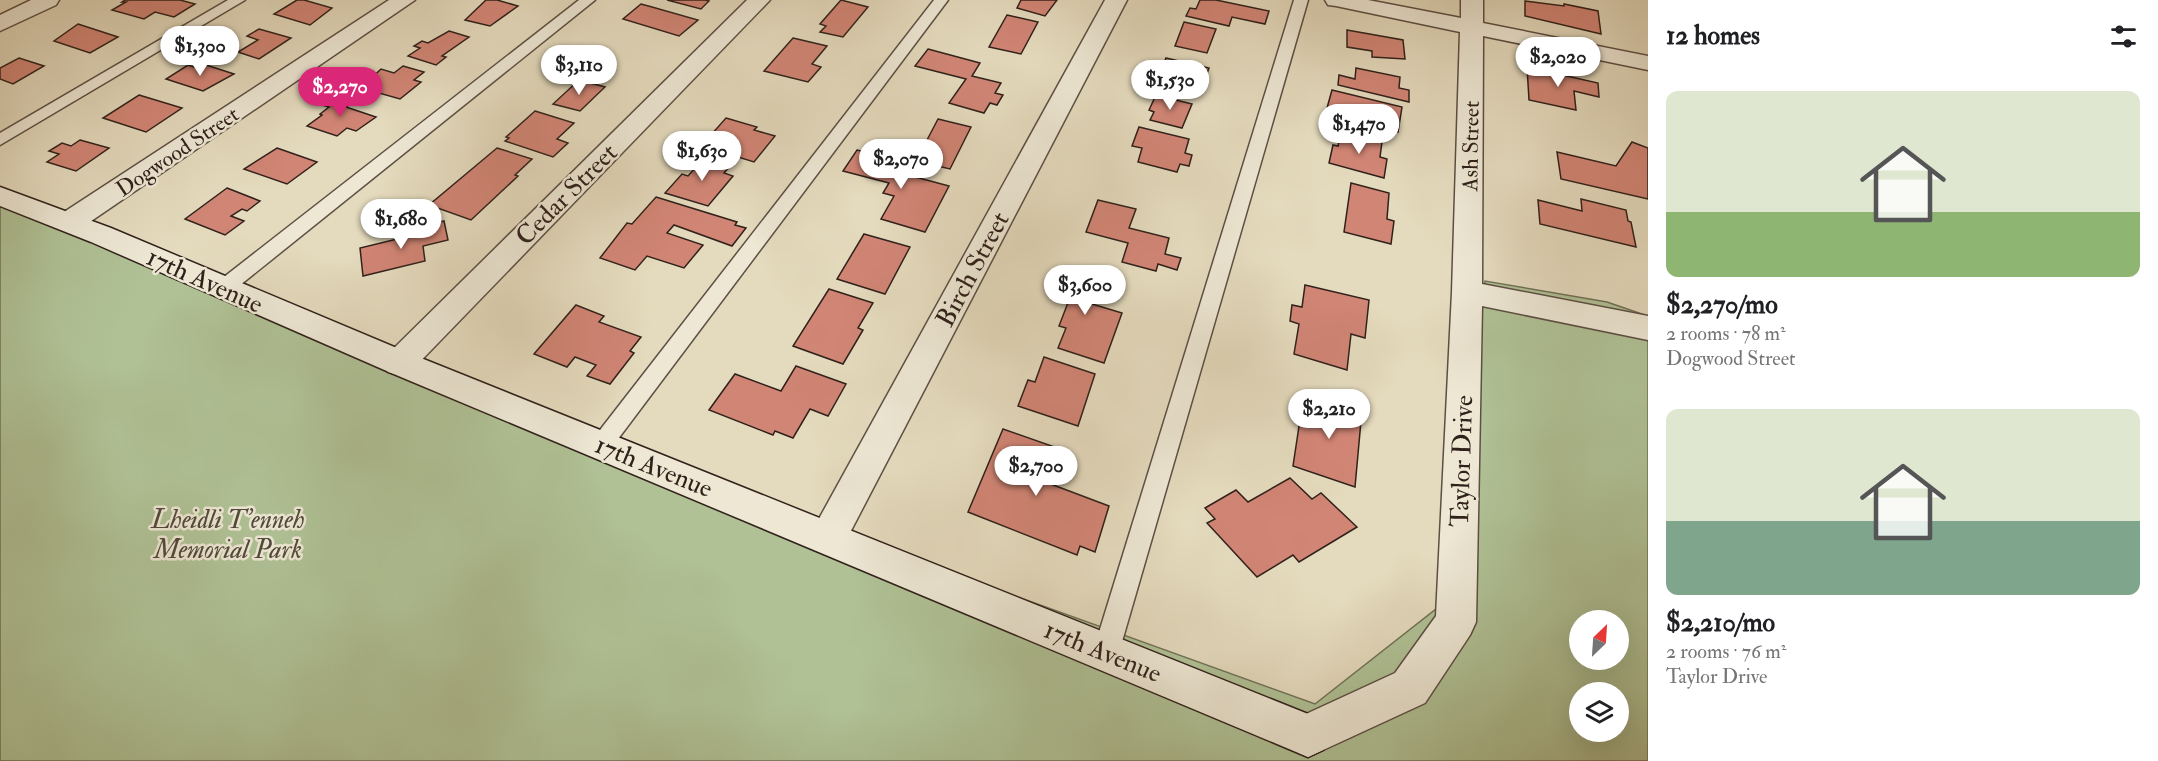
<!DOCTYPE html>
<html lang="en">
<head>
<meta charset="utf-8">
<style>
	:root { --surface:#fff; --page:#f6f6f6; --text:#202124; --muted:#757577; --accent:#db2777 }
	body { margin:0; font-family:"IM FELL Double Pica",serif; background:var(--page); color:var(--text); height:100vh; display:flex; flex-direction:column; font-size:22px; white-space:nowrap }
	* { box-sizing:border-box; margin:0 }
	p { font-size:20px; color:var(--muted) }
	.icon { flex:none; width:33px; height:33px; fill:none; stroke:currentColor; stroke-width:2; stroke-linecap:round; stroke-linejoin:round }
	.map { position:relative; flex:1; overflow:hidden }
	.sheet { display:flex; flex-direction:column; background:var(--surface); width:510px }
	.sheet>* { flex:none }
	.needle { width:39px; rotate:25deg }
	.fabs { position:absolute; left:1569px; top:610px; display:grid; gap:12px }
	.fabs a { display:grid; place-items:center; width:60px; height:60px; border-radius:50%; background:var(--surface); box-shadow:0 6px 24px #0002; font-size:30px }
	.price { position:absolute; translate:-50% -51px; padding:0 14px; border-radius:21px; background:#fff; color:#222; font-size:20px; line-height:39px; filter:drop-shadow(0 2px 3px #0008) }
	.price::after { content:''; position:absolute; left:50%; top:36px; width:18px; height:14px; margin-left:-9px; background:inherit; clip-path:polygon(0 0,100% 0,50% 100%) }
	.price.active { background:var(--accent); color:#fff }
	ul { padding:0; list-style:none }
	li { display:grid; align-content:center; gap:12px; height:318px; padding:0 18px }
	li span { display:grid; place-items:center; height:186px; border-radius:12px; color:#555 }
	li>.icon { margin-inline-start:auto }
	span .icon { width:108px; height:108px; fill:#fffc; stroke-width:1 }
	li b { font-size:26px }
	h2 { display:flex; justify-content:space-between; align-items:center; height:72px; padding:0 18px; font-size:26px }
	main { display:flex; flex:1; min-height:0 }
	.map>svg:first-child { display:block }
	.green { fill:#afc195; stroke:#707158; stroke-width:1.5; fill-rule:evenodd }
	.building { fill:#d18575; stroke:#30211b; stroke-width:1.5 }
	.lines { fill:none; stroke-linecap:round; stroke-linejoin:round }
	.lane-casing { stroke:#5d4f44; stroke-width:3 }
	.street-casing { stroke:#5d4f44; stroke-width:3 }
	.secondary-casing { stroke:#30211b; stroke-width:3 }
	.lane { fill:#ede7d4; fill-rule:evenodd }
	.street { fill:#ede7d4; fill-rule:evenodd }
	.secondary { fill:#ede7d4; fill-rule:evenodd }
	.labels { text-anchor:middle; stroke-width:5; stroke-linejoin:round; paint-order:stroke }
	.far-street-label { font-size:22px; fill:#30211b; stroke:#ede7d4 }
	.street-label { font-size:26px; fill:#30211b; stroke:#ede7d4 }
	.park-label { font-size:26px; font-style:italic; fill:#50493a; stroke:#ede7d4 }
</style>
</head>
<body>
<main>
<div class="map">
<svg width="1648" height="761" viewBox="0 0 1648 761">
	<rect width="100%" height="100%" fill="#e4dabd"/>
	<filter id="stains"><feTurbulence type="fractalNoise" baseFrequency=".00333" numOctaves="4"/><feColorMatrix values="0 0 0 0 .2 0 0 0 0 .09 0 0 0 0 .02 0 0 0 .5 -.17"/></filter>
	<radialGradient id="worn" r=".72"><stop offset=".6" stop-color="#630" stop-opacity="0"/><stop offset="1" stop-color="#630" stop-opacity=".3"/></radialGradient>
	<!-- green -->
	<path class="green" d="M0,202L857,539L1315,704L1446,601L1485,281L1607,302L1648,316V761H0ZM1580,621H1618V660H1580ZM1580,693H1618V732H1580Z"/>
	<!-- building -->
	<g class="building">
		<path d="M125,0H180L195,4L174,17L155,12L144,19L112,10L126,2H122Z"/>
		<path d="M297,0H304L332,8L310,25L274,14Z"/>
		<path d="M486,0H497L518,6L490,26L465,20Z"/>
		<path d="M667,0H705L709,1L701,9Z"/>
		<path d="M841,0L868,7L843,37L820,32L826,26L820,24Z"/>
		<path d="M1021,0H1057L1045,16L1017,8Z"/>
		<path d="M1200,0H1216L1269,11L1265,24L1232,17L1229,26L1186,16L1190,8L1196,9Z"/>
		<path d="M1525,1L1564,6V4L1598,11L1601,34L1525,16Z"/>
		<path d="M641,4L652,7L698,20L679,36L623,19Z"/>
		<path d="M1007,15L1038,22L1021,54L989,47Z"/>
		<path d="M1184,22L1216,29L1207,53L1175,46Z"/>
		<path d="M78,24L118,37L90,53L54,41Z"/>
		<path d="M259,29L291,38L259,59L238,52L258,40L247,36Z"/>
		<path d="M1347,30L1403,40L1405,59L1372,57V51L1347,47Z"/>
		<path d="M449,31L469,37L442,56L446,57L436,65L408,56L420,48L414,46L422,41L428,43Z"/>
		<path d="M793,38L827,46L812,64L821,67L808,82L764,71Z"/>
		<path d="M928,49L980,63L972,76L1001,83L995,93L1003,95L997,105L990,103L984,113L949,103L966,79L915,66Z"/>
		<path d="M19,58L44,66L13,84L0,79V68Z"/>
		<path d="M1166,58L1209,68L1201,90L1159,80L1161,73L1153,71L1156,65L1163,66Z"/>
		<path d="M203,64L234,74L203,91L166,79L188,65L197,68Z"/>
		<path d="M403,66L424,72L414,80L421,82L400,99L361,88L381,69L394,73Z"/>
		<path d="M1527,67L1598,83L1599,97L1574,91L1576,110L1529,100Z"/>
		<path d="M1356,68L1400,77L1399,88L1409,90V102L1338,85L1339,75L1355,79Z"/>
		<path d="M579,80L605,87L580,111L553,104Z"/>
		<path d="M1332,90L1402,107L1398,132L1353,121L1355,115L1327,108Z"/>
		<path d="M139,95L182,108L146,132L103,118Z"/>
		<path d="M1156,95L1192,104L1182,128L1150,120L1154,112L1149,110Z"/>
		<path d="M335,96L353,102L346,107L376,117L356,131L347,128L337,136L307,126L322,115L320,114L329,107L322,105Z"/>
		<path d="M535,111L574,123L557,139L568,143L553,157L505,141L509,138L506,137Z"/>
		<path d="M726,118L757,127L754,130L775,136L754,162L692,143L702,132L711,135Z"/>
		<path d="M938,119L971,127L950,169L916,161Z"/>
		<path d="M1139,127L1189,139L1185,153L1192,155L1189,166L1180,164L1177,172L1138,162L1142,148L1132,146Z"/>
		<path d="M1341,132L1382,142L1380,157L1387,159L1384,178L1329,163L1333,145L1338,146Z"/>
		<path d="M80,140L109,148L76,171L47,162L59,154L49,151L62,143L71,146Z"/>
		<path d="M1632,142L1648,148V199L1561,179L1557,152L1616,166Z"/>
		<path d="M277,148L317,162L287,184L244,169Z"/>
		<path d="M497,148L532,159L515,175L518,176L471,220L429,205Z"/>
		<path d="M857,150L914,165L908,175L949,186L925,232L881,219L894,196L883,193L889,183L843,171Z"/>
		<path d="M706,156L732,164L724,173L733,176L708,206L665,193L682,174L688,176Z"/>
		<path d="M1351,183L1389,193L1387,219L1394,221L1391,244L1344,232Z"/>
		<path d="M227,188L260,201L247,211L242,209L231,216L244,221L225,235L185,219Z"/>
		<path d="M656,197L737,222L735,225L746,228L732,246L674,225L667,233L703,245L684,268L647,256L635,270L600,258L627,223L632,224Z"/>
		<path d="M1581,199L1626,210L1628,221L1631,222L1636,247L1540,224L1538,200L1582,211Z"/>
		<path d="M1098,200L1136,209L1129,228L1169,238L1165,254L1181,258L1177,270L1158,264L1156,271L1122,262L1128,243L1086,232Z"/>
		<path d="M444,221L448,240L423,246L425,261L363,276L360,248L426,232L424,226Z"/>
		<path d="M864,234L910,247L885,294L837,279Z"/>
		<path d="M1065,266L1102,278L1092,304L1122,313L1104,363L1058,348L1066,328L1059,326L1069,300L1052,295Z"/>
		<path d="M1305,285L1369,300L1365,338L1351,334L1347,370L1294,354L1299,324L1290,321L1292,305L1302,307Z"/>
		<path d="M829,289L873,303L858,328L863,330L843,364L793,346Z"/>
		<path d="M576,305L604,316L599,322L641,337L630,351L634,353L610,384L587,376L596,365L575,357L567,367L534,354Z"/>
		<path d="M1044,357L1095,374L1078,426L1018,406L1028,380L1035,382Z"/>
		<path d="M796,366L846,384L828,416L810,409L793,438L775,431L773,435L709,410L735,374L781,391Z"/>
		<path d="M1304,393L1362,410L1355,487L1293,466Z"/>
		<path d="M1003,429L1060,449L1048,483L1109,506L1095,552L1080,546L1077,555L968,512Z"/>
		<path d="M1290,478L1312,499L1321,493L1357,527L1299,562L1293,555L1257,577L1207,523L1215,519L1205,508L1236,490L1248,502Z"/>
	</g>
	<g class="lines">
		<defs>
			<g id="lane">
				<path d="M228,0H245L0,145V133Z"/>
				<path d="M579,0H595L229,294H215L212,289L215,284Z"/>
				<path d="M934,0H948L609,451L601,454L593,451L590,445L593,439Z"/>
				<path d="M1294,0H1308L1119,652L1115,661L1106,665L1097,661L1093,652Z"/>
			</g>
			<g id="street">
				<path d="M31,0H59L56,5L0,31V15Z"/>
				<path d="M389,0H415L81,228L71,230L61,228L57,221L61,214Z"/>
				<path d="M747,0H770L410,372L399,375L388,372L383,363L388,354Z"/>
				<path d="M1105,0H1127L841,550L828,555L815,550L809,538L815,526Z"/>
				<path d="M1325,0H1368L1461,18V0H1483V23L1648,56V70L1483,36L1482,284L1648,316V340L1482,306L1476,622L1470,635L1425,703L1308,757L1293,750L1286,735L1293,720L1395,673L1436,616L1452,292L1460,32L1336,6L1328,5Z"/>
			</g>
			<path id="secondary" d="M0,187L111,228L411,354L1323,720L1330,735L1323,750L1308,757L389,372L91,242L0,206Z"/>
		</defs>
		<!-- lane casing -->
		<use href="#lane" class="lane-casing"/>
		<!-- street casing -->
		<use href="#street" class="street-casing"/>
		<!-- secondary casing -->
		<use href="#secondary" class="secondary-casing"/>
		<!-- lane -->
		<use href="#lane" class="lane"/>
		<!-- street -->
		<use href="#street" class="street"/>
		<!-- secondary -->
		<use href="#secondary" class="secondary"/>
	</g>
	<g class="labels">
		<!-- far-street labels -->
		<g class="far-street-label">
			<text transform="translate(1470 146) rotate(-89)" y="8">Ash Street</text>
			<text transform="translate(177 151) rotate(-34)" y="8">Dogwood Street</text>
		</g>
		<!-- street labels -->
		<g class="street-label">
			<text transform="translate(566 194) rotate(-45)" y="9">Cedar Street</text>
			<text transform="translate(972 269) rotate(-62)" y="9">Birch Street</text>
			<text transform="translate(205 280) rotate(24)" y="9">17th Avenue</text>
			<text transform="translate(1461 461) rotate(-88)" y="9">Taylor Drive</text>
			<text transform="translate(654 466) rotate(22)" y="9">17th Avenue</text>
			<text transform="translate(1103 651) rotate(22)" y="9">17th Avenue</text>
		</g>
		<!-- park labels -->
		<g class="park-label">
			<text x="228" y="528">Lheidli T'enneh<tspan x="228" dy="30">Memorial Park</tspan></text>
		</g>
	</g>
	<rect width="100%" height="100%" filter="url(#stains)"/>
	<rect width="100%" height="100%" fill="url(#worn)"/>
</svg>
<div class="fabs">
<a><svg class="needle" viewBox="-14 -14 28 28"><path d="M0-13l5 13h-10z" fill="#e53935"/><path d="M0 13l5-13h-10z" fill="#757577"/></svg></a>
<a><svg class="icon" aria-label="layers" viewBox="0 0 24 24"><path d="M12 4l9 5-9 5-9-5zM3 14l9 5 9-5"/></svg></a>
</div>
<b class="price" style="left:200px;top:77px">$1,300</b>
<b class="price" style="left:1558px;top:88px">$2,020</b>
<b class="price" style="left:579px;top:96px">$3,110</b>
<b class="price" style="left:1170px;top:111px">$1,530</b>
<b class="price active" style="left:340px;top:118px">$2,270</b>
<b class="price" style="left:1359px;top:155px">$1,470</b>
<b class="price" style="left:702px;top:182px">$1,630</b>
<b class="price" style="left:901px;top:190px">$2,070</b>
<b class="price" style="left:401px;top:250px">$1,680</b>
<b class="price" style="left:1085px;top:316px">$3,600</b>
<b class="price" style="left:1329px;top:440px">$2,210</b>
<b class="price" style="left:1036px;top:497px">$2,700</b>
</div>
<section class="sheet">
<h2>12 homes<svg class="icon" aria-label="filters" viewBox="0 0 24 24"><path d="M4 7h16M4 17h16"/><circle cx="9" cy="7" r="2"/><circle cx="15" cy="17" r="2"/></svg></h2>
<ul>
<li><span style="background:linear-gradient(#dfe7d0 65%,#8fb573 0)"><svg class="icon" aria-label="home" viewBox="0 0 24 24"><path d="M3 11l9-7 9 7M6 9v11h12V9"/></svg></span><div><b>$2,270/mo</b><p>2 rooms · 78 m²</p><p>Dogwood Street</p></div></li>
<li><span style="background:linear-gradient(#dfe7d0 60%,#7fa58c 0)"><svg class="icon" aria-label="home" viewBox="0 0 24 24"><path d="M3 11l9-7 9 7M6 9v11h12V9"/></svg></span><div><b>$2,210/mo</b><p>2 rooms · 76 m²</p><p>Taylor Drive</p></div></li>
</ul>
</section>
</main>
</body>
</html>
